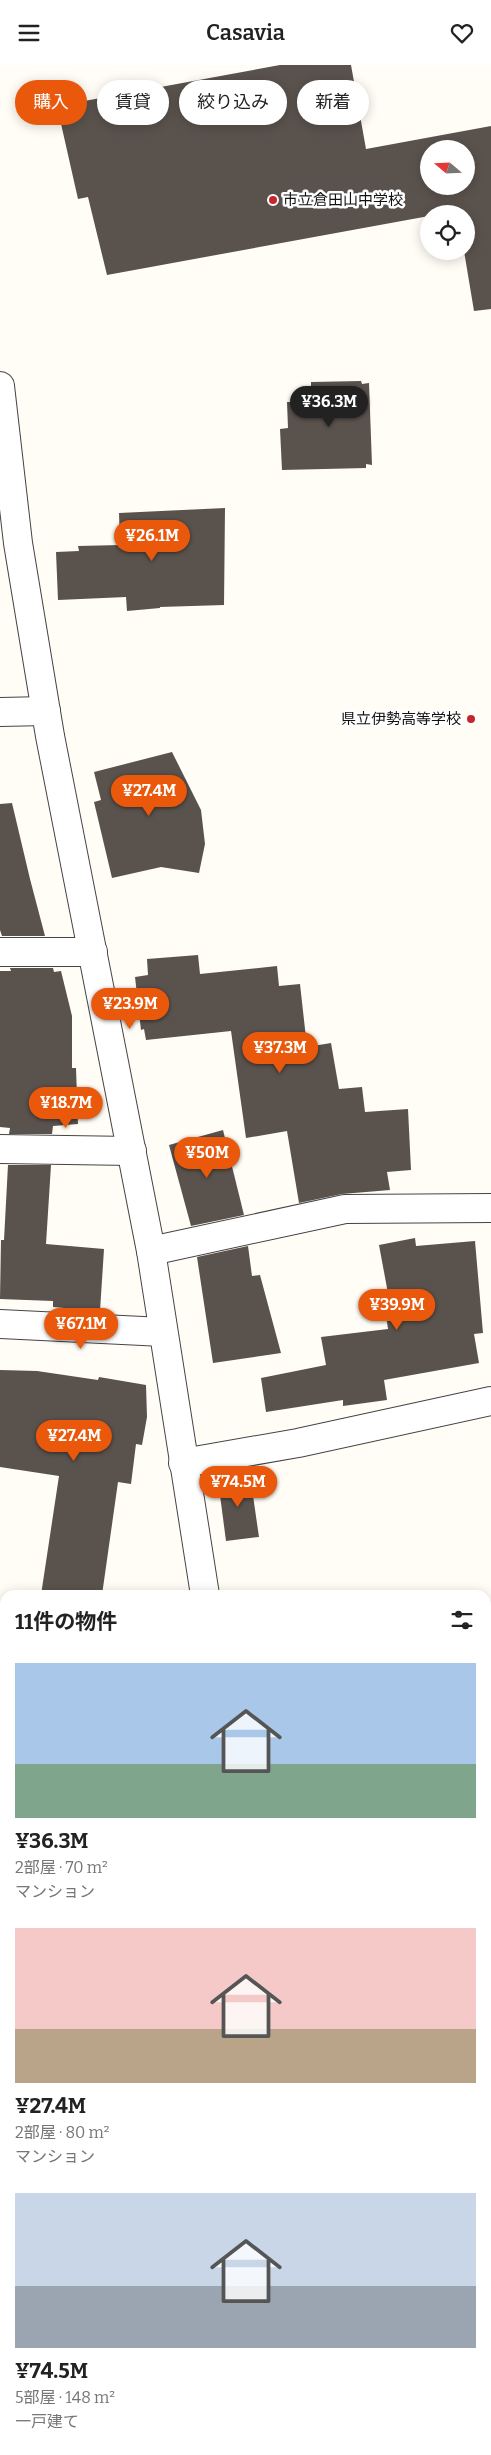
<!DOCTYPE html>
<html lang="ja">
<head>
<meta charset="utf-8">
<style>
	:root { --surface:#fff; --page:#f6f6f6; --text:#222; --muted:#767676; --accent:#ea580c }
	body { margin:0; font-family:Bitter,"Noto Sans JP",serif; background:var(--page); color:var(--text); height:100vh; display:flex; flex-direction:column; font-size:19px; white-space:nowrap }
	* { box-sizing:border-box; margin:0 }
	p { font-size:16px; color:var(--muted) }
	.icon { flex:none; width:28px; height:28px; fill:none; stroke:currentColor; stroke-width:2; stroke-linecap:round; stroke-linejoin:round }
	.map { position:relative; flex:1; overflow:hidden }
	.side { position:absolute; left:0px; top:1525px; width:491px; height:865px; display:flex; flex-direction:column; background:var(--surface); border-radius:15px 15px 0 0; box-shadow:0 2px 12px #0003 }
	.side>* { flex:none }
	.hud { position:absolute; left:15px; top:15px; width:461px; height:45px; display:flex; gap:10px }
	.needle { width:32px; rotate:289deg }
	.fabs { position:absolute; left:420px; top:75px; display:grid; gap:10px }
	.fabs a { display:grid; place-items:center; width:55px; height:55px; border-radius:50%; background:var(--surface); box-shadow:0 2px 12px #0003; font-size:25px }
	.price { position:absolute; translate:-50% -42px; padding:0 11px; border-radius:18px; background:var(--accent); color:#fff; font-size:16px; line-height:32px; filter:drop-shadow(0 1px 2px #0008) }
	.price::after { content:''; position:absolute; left:50%; top:30px; width:15px; height:11px; margin-left:-8px; background:inherit; clip-path:polygon(0 0,100% 0,50% 100%) }
	.price.active { background:#222; color:#fff }
	ul { padding:0; list-style:none }
	li { display:grid; align-content:center; gap:10px; height:265px; padding:0 15px }
	li span { display:grid; place-items:center; height:155px; border-radius:0px; color:#555 }
	li>.icon { margin-inline-start:auto }
	span .icon { width:90px; height:90px; fill:#fffc; stroke-width:1 }
	li b { font-size:21px }
	h2 { display:flex; justify-content:space-between; align-items:center; height:60px; padding:0 15px; font-size:21px }
	.tag { padding:0 18px; border-radius:22px; background:var(--surface); box-shadow:0 2px 12px #0003; font-size:18px; line-height:45px }
	.tag.active { background:var(--accent); color:#fff }
	header { display:flex; justify-content:space-between; align-items:center; height:65px; padding:0 15px; background:var(--surface); font-size:22px; font-weight:600 }
	.map>svg:first-child { display:block }
	.forest { fill:#b9dc9c }
	.building { fill:#5a524d; fill-rule:evenodd }
	.lines { fill:none; stroke-linecap:round; stroke-linejoin:round }
	.minor-casing { stroke:#444; stroke-width:30 }
	.major-casing { stroke:#222; stroke-width:30 }
	.minor { stroke:#fff; stroke-width:28 }
	.major { stroke:#f9d66b; stroke-width:28 }
	.poi-dot { fill:#c4262e; stroke:#fff; stroke-width:2 }
	.labels { text-anchor:middle; stroke-width:5; stroke-linejoin:round; paint-order:stroke }
	.poi-label { font-size:15px; fill:#111; stroke:#fff; text-anchor:start }
</style>
</head>
<body>
<header><svg class="icon" aria-label="menu" viewBox="0 0 24 24"><path d="M4 6h16M4 12h16M4 18h16"/></svg>Casavia<svg class="icon" aria-label="heart" viewBox="0 0 24 24"><path d="M12 20l-8-8c-3-5 5-10 8-4 3-6 11-1 8 4z"/></svg></header>
<div class="map">
<svg width="491" height="2390" viewBox="0 0 491 2390">
	<rect width="100%" height="100%" fill="#fffdf5"/>
	<!-- forest -->
	<path class="forest" d="M491,2080V2388L486,2369V2082Z"/>
	<!-- building -->
	<g class="building">
		<path d="M280,0H351L366,84L491,61V244L474,246L464,186H466V149H457V146L429,149V151L107,210L88,132L78,134L57,41ZM429,84H466V121H429Z"/>
		<path d="M361,316L362,319L369,318L372,400L366,399V403L282,405L280,364L288,363L287,337H303V322L311,321V317Z"/>
		<path d="M225,443L224,540L160,542V543L127,546L126,532L58,535L56,487L79,486L78,481L120,480L119,448Z"/>
		<path d="M172,687L201,745L205,779L199,808L161,802L112,813L94,737L101,735L94,707Z"/>
		<path d="M12,738L30,814L45,871H2L0,865V739Z"/>
		<path d="M198,890L200,909L277,901L279,921L300,919L307,982L331,978L339,1024L362,1022L365,1047L408,1044L411,1105L387,1107L390,1125L342,1129L299,1138L287,1066L246,1073L231,966L146,975L144,964L141,965L135,912L148,910L147,894Z"/>
		<path d="M10,903H53L54,907L61,906L72,951V1003H76L78,1059L53,1061L52,1069H9L10,1063L0,1062V906H11Z"/>
		<path d="M223,1065L244,1150L191,1161L169,1080Z"/>
		<path d="M8,1100H51L46,1179L104,1184L100,1246L53,1242V1236L0,1234L1,1175H4Z"/>
		<path d="M415,1173L416,1181L475,1176L483,1268L474,1269L479,1298L384,1315L387,1335L343,1341V1335L266,1347L261,1313L326,1300L321,1272L388,1264L386,1250H392L379,1180Z"/>
		<path d="M248,1181L252,1211L260,1210L281,1288L213,1298L197,1192Z"/>
		<path d="M0,1305L37,1306L98,1315L99,1312L146,1320L147,1352L142,1380L136,1379L131,1419L118,1417L102,1530H41L59,1411L0,1402Z"/>
		<path d="M250,1410L259,1472L226,1476L218,1415Z"/>
	</g>
	<g class="lines">
		<defs>
			<g id="minor">
				<path d="M0,321L18,478L50,671L151,1186L205,1530"/>
				<path d="M0,647L46,646"/>
				<path d="M0,887H93"/>
				<path d="M0,1084L132,1086"/>
				<path d="M151,1186L345,1144L491,1143"/>
				<path d="M0,1259L163,1267"/>
				<path d="M183,1398L298,1378L491,1336"/>
				<path d="M486,1764L491,1763"/>
				<path d="M0,2120L5,2122"/>
				<path d="M486,2192L491,2191"/>
				<path d="M202,2385L207,2390"/>
				<path d="M125,2390L129,2385"/>
			</g>
			<g id="major">
				<path d="M486,2037L491,2035"/>
				<path d="M0,2256L5,2258"/>
				<path d="M0,2375L5,2368"/>
				<path d="M39,2390L43,2385"/>
			</g>
		</defs>
		<!-- minor casing -->
		<use href="#minor" class="minor-casing"/>
		<!-- major casing -->
		<use href="#major" class="major-casing"/>
		<!-- minor -->
		<use href="#minor" class="minor"/>
		<!-- major -->
		<use href="#major" class="major"/>
	</g>
	<!-- markers -->
	<g class="poi-dot">
		<circle cx="273" cy="135" r="5"/>
		<circle cx="471" cy="654" r="5"/>
	</g>
	<g class="labels">
		<!-- poi labels -->
		<g class="poi-label">
			<text x="283" y="140">市立倉田山中学校</text>
			<text x="461" y="659" text-anchor="end">県立伊勢高等学校</text>
		</g>
	</g>
</svg>
<div class="fabs">
<a><svg class="needle" viewBox="-14 -14 28 28"><path d="M0-13l5 13h-10z" fill="#e53935"/><path d="M0 13l5-13h-10z" fill="#767676"/></svg></a>
<a><svg class="icon" aria-label="locate" viewBox="0 0 24 24"><circle cx="12" cy="12" r="6"/><path d="M12 2v4M12 18v4M2 12h4M18 12h4"/></svg></a>
</div>
<b class="price active" style="left:329px;top:363px">¥36.3M</b>
<b class="price" style="left:152px;top:497px">¥26.1M</b>
<b class="price" style="left:149px;top:752px">¥27.4M</b>
<b class="price" style="left:130px;top:965px">¥23.9M</b>
<b class="price" style="left:280px;top:1009px">¥37.3M</b>
<b class="price" style="left:66px;top:1064px">¥18.7M</b>
<b class="price" style="left:207px;top:1114px">¥50M</b>
<b class="price" style="left:397px;top:1266px">¥39.9M</b>
<b class="price" style="left:81px;top:1285px">¥67.1M</b>
<b class="price" style="left:74px;top:1397px">¥27.4M</b>
<b class="price" style="left:238px;top:1443px">¥74.5M</b>
<div class="hud">
<a class="tag active">購入</a>
<a class="tag">賃貸</a>
<a class="tag">絞り込み</a>
<a class="tag">新着</a>
</div>
<section class="side">
<h2>11件の物件<svg class="icon" aria-label="filters" viewBox="0 0 24 24"><path d="M4 7h16M4 17h16"/><circle cx="9" cy="7" r="2"/><circle cx="15" cy="17" r="2"/></svg></h2>
<ul>
<li><span style="background:linear-gradient(#a9c7e8 65%,#7fa58c 0)"><svg class="icon" aria-label="home" viewBox="0 0 24 24"><path d="M3 11l9-7 9 7M6 9v11h12V9"/></svg></span><div><b>¥36.3M</b><p>2部屋 · 70 m²</p><p>マンション</p></div></li>
<li><span style="background:linear-gradient(#f6c9c9 65%,#b9a48a 0)"><svg class="icon" aria-label="home" viewBox="0 0 24 24"><path d="M3 11l9-7 9 7M6 9v11h12V9"/></svg></span><div><b>¥27.4M</b><p>2部屋 · 80 m²</p><p>マンション</p></div></li>
<li><span style="background:linear-gradient(#c9d6e8 60%,#9aa5b1 0)"><svg class="icon" aria-label="home" viewBox="0 0 24 24"><path d="M3 11l9-7 9 7M6 9v11h12V9"/></svg></span><div><b>¥74.5M</b><p>5部屋 · 148 m²</p><p>一戸建て</p></div></li>
</ul>
</section>
</div>
</body>
</html>
